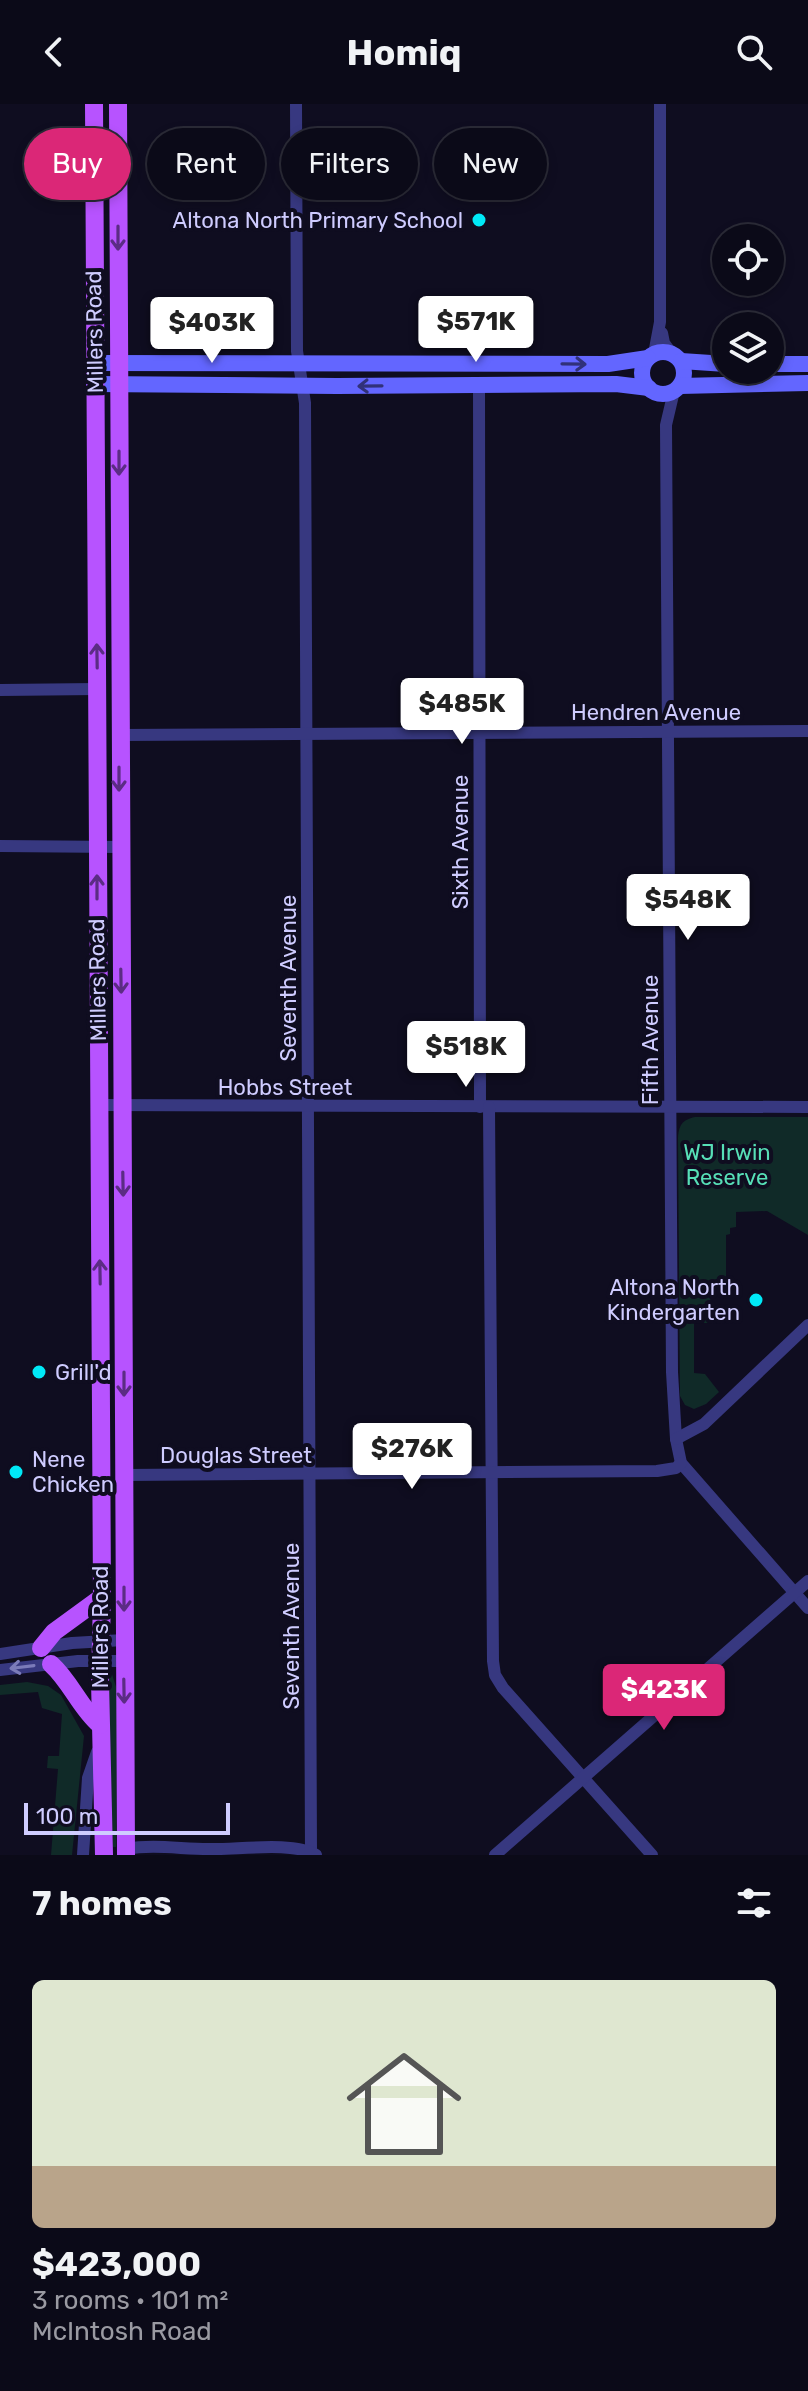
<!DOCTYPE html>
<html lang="en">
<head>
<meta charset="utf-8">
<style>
	:root { --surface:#0b0a18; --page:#191825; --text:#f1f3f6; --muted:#9a9aa2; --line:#2b2b37; --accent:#db2777 }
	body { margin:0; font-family:Rubik,sans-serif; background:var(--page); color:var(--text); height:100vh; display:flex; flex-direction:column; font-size:30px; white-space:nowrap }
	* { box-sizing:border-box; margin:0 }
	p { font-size:26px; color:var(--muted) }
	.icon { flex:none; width:44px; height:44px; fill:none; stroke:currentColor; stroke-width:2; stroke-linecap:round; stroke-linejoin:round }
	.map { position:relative; height:1751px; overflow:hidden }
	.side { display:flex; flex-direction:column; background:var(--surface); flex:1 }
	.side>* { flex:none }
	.hud { position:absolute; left:24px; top:24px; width:760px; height:72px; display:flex; gap:16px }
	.fabs { position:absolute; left:712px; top:120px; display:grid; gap:16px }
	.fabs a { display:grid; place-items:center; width:72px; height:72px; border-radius:50%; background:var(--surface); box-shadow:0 4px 12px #0003,0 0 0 2px var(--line); font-size:40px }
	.scale { position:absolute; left:24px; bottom:20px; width:206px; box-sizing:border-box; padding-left:8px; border:4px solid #cfccff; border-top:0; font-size:22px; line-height:28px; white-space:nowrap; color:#cfccff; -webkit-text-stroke:6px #0f0d20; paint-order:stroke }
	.price { position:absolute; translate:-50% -68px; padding:0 18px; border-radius:8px; background:#fff; color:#222; font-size:26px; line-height:52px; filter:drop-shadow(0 2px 4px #0008) }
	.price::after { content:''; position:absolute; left:50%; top:48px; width:24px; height:18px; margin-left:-12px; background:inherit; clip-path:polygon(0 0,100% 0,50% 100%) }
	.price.current { background:var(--accent); color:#fff }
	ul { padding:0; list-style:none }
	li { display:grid; align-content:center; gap:16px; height:424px; padding:0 32px }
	li span { display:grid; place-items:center; height:248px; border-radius:12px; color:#555 }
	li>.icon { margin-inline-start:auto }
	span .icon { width:144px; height:144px; fill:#fffc; stroke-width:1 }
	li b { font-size:34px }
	h2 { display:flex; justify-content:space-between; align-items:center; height:96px; padding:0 32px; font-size:34px }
	.pill { padding:0 28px; border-radius:36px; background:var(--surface); box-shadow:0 4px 12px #0003,0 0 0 2px var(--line); font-size:28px; line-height:72px }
	.pill.current { background:var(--accent); color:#fff }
	header { display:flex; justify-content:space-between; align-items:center; height:104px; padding:0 32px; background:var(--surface); font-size:36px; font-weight:700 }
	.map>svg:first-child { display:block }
	.green { fill:#102a28 }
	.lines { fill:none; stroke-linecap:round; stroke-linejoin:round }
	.street { stroke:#373880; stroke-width:12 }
	.secondary { stroke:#6366ff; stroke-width:16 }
	.primary { stroke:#b753ff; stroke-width:18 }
	.oneway { stroke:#5b2c84 }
	.oneway2 { stroke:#313179 }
	.oneway3 { stroke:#7b7bb9 }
	.poi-dot { fill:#00e9f7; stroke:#0f0d20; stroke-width:3 }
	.labels { text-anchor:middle; stroke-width:8; stroke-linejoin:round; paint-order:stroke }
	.poi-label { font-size:22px; fill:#cfccff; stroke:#0f0d20; text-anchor:end }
	.street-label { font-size:22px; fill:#cfccff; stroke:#0f0d20 }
	.park-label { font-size:22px; fill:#57dfb7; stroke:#0f0d20 }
</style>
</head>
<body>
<header><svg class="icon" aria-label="back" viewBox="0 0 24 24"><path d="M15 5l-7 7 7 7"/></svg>Homiq<svg class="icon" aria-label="search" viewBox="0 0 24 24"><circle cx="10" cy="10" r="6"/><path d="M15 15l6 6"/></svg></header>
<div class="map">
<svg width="808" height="1751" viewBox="0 0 808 1751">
	<rect width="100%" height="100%" fill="#0f0d20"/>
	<!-- green -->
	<g class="green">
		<path d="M695,1013H808V1131L767,1107L736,1108V1123L730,1124V1130L726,1131V1177L710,1185L711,1219H694V1269L705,1270L719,1288L706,1300L694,1305L685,1301L680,1292L678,1034C679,1021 682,1016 695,1013Z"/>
		<path d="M111,1567L117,1586L116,1743H113L108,1571Z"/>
		<path d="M27,1578L48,1582L61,1591L84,1632L72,1751H51L58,1665L47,1664L48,1652H59L62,1610L42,1604L38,1588L0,1591V1581Z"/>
	</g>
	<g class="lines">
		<!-- street -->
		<g class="street">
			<path d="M296,0L297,247L305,299L311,1748"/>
			<path d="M662,229L664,239L672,250"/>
			<path d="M654,250L660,218V0"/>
			<path d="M479,280L480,1003"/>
			<path d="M674,287L666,321L672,1268L676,1335L681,1359L808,1504"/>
			<path d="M0,586L97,585"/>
			<path d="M119,631L808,627"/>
			<path d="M0,742L120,743"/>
			<path d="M99,1001L808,1003"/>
			<path d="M489,1003L493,1557L495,1571L503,1584L652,1751"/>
			<path d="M676,1335L704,1320L808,1221"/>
			<path d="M124,1371L657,1367L676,1364L681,1359"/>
			<path d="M0,1550L72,1539L124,1536"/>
			<path d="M0,1566L78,1557H124"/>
			<path d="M123,1748L126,1745C153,1740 181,1745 208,1745C236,1746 293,1737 316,1751"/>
			<path d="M83,1751L88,1674L97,1648"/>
			<path d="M495,1751L808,1477"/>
		</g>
		<!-- secondary -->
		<g class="secondary">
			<circle cx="663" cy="269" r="21"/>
			<path d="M681,257L726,260"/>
			<path d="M94,259L608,260L648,254"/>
			<path d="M770,260H808"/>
			<path d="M94,280L337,282L616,280L649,284"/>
			<path d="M680,282L808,279"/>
		</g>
		<!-- primary -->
		<g class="primary">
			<path d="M94,0L102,1493L100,1577L104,1751"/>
			<path d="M118,0L126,1751"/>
			<path d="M41,1544L54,1528L102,1493"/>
			<path d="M51,1560C71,1578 80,1604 100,1621"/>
		</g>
	</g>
	<!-- one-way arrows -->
	<defs><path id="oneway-shaft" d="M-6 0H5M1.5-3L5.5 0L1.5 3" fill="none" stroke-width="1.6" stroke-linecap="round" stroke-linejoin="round" transform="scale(2)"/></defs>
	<g class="oneway">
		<use href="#oneway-shaft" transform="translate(118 134) rotate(90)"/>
		<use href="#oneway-shaft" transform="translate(119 359) rotate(90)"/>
		<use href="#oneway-shaft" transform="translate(97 552) rotate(-91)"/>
		<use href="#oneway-shaft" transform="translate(119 675) rotate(90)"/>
		<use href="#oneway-shaft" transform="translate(97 783) rotate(-90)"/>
		<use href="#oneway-shaft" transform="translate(121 877) rotate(89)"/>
		<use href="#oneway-shaft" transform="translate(123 1080) rotate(89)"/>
		<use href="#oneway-shaft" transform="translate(100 1168) rotate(-91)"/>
		<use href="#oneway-shaft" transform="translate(124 1280) rotate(90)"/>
		<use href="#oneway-shaft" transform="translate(124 1495) rotate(90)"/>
		<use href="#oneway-shaft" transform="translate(124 1587) rotate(89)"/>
	</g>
	<g class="oneway2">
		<use href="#oneway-shaft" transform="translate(574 260) rotate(1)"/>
		<use href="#oneway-shaft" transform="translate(370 282) rotate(179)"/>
	</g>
	<use class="oneway3" href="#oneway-shaft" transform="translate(22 1563) rotate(173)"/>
	<!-- markers -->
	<g class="poi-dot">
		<circle cx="479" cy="116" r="8"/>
		<circle cx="756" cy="1196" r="8"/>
		<circle cx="39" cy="1268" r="8"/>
		<circle cx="16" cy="1368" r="8"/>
	</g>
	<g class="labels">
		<!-- poi labels -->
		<g class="poi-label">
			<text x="463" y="124">Altona North Primary School</text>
			<text x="740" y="1191">Altona North<tspan x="740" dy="25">Kindergarten</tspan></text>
			<text x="55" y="1276" text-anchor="start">Grill'd</text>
			<text x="32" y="1363" text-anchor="start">Nene<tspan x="32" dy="25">Chicken</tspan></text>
		</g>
		<!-- street labels -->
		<g class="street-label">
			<text transform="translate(94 228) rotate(-91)" y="8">Millers Road</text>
			<text x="656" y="616">Hendren Avenue</text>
			<text transform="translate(460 738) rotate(-90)" y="8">Sixth Avenue</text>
			<text transform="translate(288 874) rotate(-90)" y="8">Seventh Avenue</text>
			<text transform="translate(97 876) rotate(-91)" y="8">Millers Road</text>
			<text transform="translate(650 936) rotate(-90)" y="8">Fifth Avenue</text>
			<text x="285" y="991">Hobbs Street</text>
			<text x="236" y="1359">Douglas Street</text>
			<text transform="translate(291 1522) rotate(-90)" y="8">Seventh Avenue</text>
			<text transform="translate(100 1523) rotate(-90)" y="8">Millers Road</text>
		</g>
		<!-- park labels -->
		<g class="park-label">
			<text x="727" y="1056">WJ Irwin<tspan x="727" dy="25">Reserve</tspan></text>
		</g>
	</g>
</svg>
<div class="fabs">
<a><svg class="icon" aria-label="locate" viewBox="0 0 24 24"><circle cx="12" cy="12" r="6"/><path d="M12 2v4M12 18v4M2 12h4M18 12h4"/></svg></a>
<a><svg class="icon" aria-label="layers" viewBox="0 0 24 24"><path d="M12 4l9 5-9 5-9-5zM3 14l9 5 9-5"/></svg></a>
</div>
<div class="scale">100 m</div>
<b class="price" style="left:476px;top:260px">$571K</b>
<b class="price" style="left:212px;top:261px">$403K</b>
<b class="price" style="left:462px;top:642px">$485K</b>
<b class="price" style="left:688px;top:838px">$548K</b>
<b class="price" style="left:466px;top:985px">$518K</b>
<b class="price" style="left:412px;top:1387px">$276K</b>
<b class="price current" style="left:664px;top:1628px">$423K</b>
<div class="hud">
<a class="pill current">Buy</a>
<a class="pill">Rent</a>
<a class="pill">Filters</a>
<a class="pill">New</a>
</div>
</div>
<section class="side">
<h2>7 homes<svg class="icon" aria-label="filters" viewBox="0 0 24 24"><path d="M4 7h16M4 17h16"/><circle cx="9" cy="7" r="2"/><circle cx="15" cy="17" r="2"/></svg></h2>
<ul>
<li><span style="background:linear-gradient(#dfe7d0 75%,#b9a48a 0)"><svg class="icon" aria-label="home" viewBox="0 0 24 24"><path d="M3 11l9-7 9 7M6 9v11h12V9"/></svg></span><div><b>$423,000</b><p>3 rooms · 101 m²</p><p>McIntosh Road</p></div></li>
</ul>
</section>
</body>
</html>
